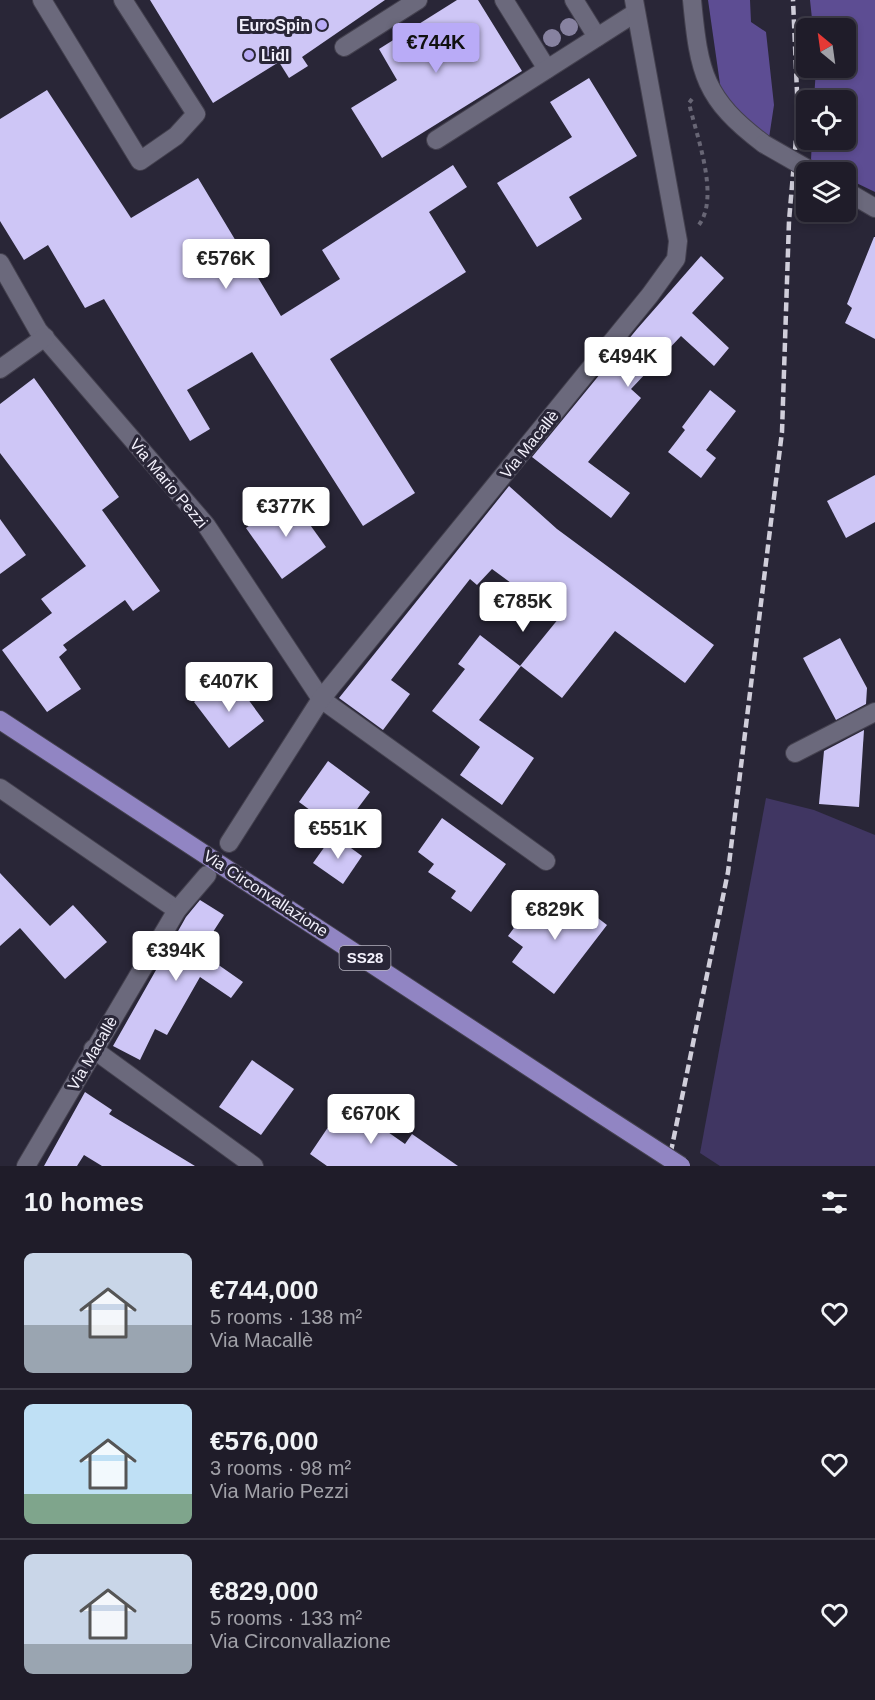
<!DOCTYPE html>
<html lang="en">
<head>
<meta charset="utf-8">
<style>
	:root { --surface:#1f1c29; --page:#272531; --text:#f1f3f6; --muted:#a1a1a8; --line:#3c3a46; --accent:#b9abf7 }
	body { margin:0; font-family:Arial,sans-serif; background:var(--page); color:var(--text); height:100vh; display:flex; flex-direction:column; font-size:22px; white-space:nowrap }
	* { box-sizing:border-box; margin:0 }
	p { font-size:20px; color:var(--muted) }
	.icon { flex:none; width:33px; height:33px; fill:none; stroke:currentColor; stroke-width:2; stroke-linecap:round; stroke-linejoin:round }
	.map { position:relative; height:1166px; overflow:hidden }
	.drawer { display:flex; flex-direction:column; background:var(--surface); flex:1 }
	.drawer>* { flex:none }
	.needle { width:39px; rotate:331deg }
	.controls { position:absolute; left:796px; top:18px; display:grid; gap:12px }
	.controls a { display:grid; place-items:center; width:60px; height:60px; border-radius:9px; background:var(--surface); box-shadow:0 3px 9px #0003,0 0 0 2px var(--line); font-size:30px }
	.price { position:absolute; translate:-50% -51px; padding:0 14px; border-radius:6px; background:#fff; color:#222; font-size:20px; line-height:39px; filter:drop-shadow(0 2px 3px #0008) }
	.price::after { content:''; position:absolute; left:50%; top:36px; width:18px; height:14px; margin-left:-9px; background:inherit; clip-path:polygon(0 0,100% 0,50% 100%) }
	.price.selected { background:var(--accent); color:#111 }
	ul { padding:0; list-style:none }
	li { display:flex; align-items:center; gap:18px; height:150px; padding:0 24px }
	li+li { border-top:2px solid var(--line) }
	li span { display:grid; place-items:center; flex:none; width:168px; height:120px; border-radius:9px; color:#555 }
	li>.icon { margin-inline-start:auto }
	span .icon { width:72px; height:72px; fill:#fffc; stroke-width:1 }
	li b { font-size:26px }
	h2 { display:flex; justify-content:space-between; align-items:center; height:72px; padding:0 24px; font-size:26px }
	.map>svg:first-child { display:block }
	.green { fill:#403662 }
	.forest { fill:#5d4d93 }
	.building { fill:#cec6f6 }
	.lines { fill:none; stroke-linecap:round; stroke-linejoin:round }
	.minor-casing { stroke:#44414f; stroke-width:20 }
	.major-casing { stroke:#44414f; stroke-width:20 }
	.path { stroke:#686675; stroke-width:4; stroke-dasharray:4.5 4.5; stroke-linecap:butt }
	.minor { stroke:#6b697c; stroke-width:18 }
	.major { stroke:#9185c3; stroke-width:18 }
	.rail { stroke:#d0ceda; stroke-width:4.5; stroke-dasharray:9 4.5; stroke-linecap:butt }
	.minor-bridge-casing { stroke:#44414f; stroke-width:20; stroke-linecap:butt }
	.major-bridge-casing { stroke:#44414f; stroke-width:20; stroke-linecap:butt }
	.minor-bridge { stroke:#6b697c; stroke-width:18 }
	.major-bridge { stroke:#9185c3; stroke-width:18 }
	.tree { fill:#8782a0 }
	.poi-dot { fill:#b9abf7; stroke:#292637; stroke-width:2 }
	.labels { text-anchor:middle; stroke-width:6; stroke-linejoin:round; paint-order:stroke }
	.shield { fill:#292637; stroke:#b6b4c1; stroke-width:1.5 }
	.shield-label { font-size:15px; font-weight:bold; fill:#f3f1fc }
	.poi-label { font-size:16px; font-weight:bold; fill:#f3f1fc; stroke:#292637; text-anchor:end }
	.street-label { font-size:16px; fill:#f3f1fc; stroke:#292637 }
</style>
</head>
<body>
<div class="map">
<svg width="875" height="1166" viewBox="0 0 875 1166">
	<rect width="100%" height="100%" fill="#292637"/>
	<!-- green -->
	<path class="green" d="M766,798L814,810L875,835V1166H720L700,1153Z"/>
	<!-- forest -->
	<g class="forest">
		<path d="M708,0H750L751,22L766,32L774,105L769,138L722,98Z"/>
		<path d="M810,0H875V192L846,178V172H836L811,160L812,140H846V100H814L816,68H846V28H813Z"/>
	</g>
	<!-- building -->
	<g class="building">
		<path d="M150,0H385L302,57L308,66L289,78L279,62L213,103Z"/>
		<path d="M457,0H478L522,71L382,158L351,108L397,80L379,49Z"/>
		<path d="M589,78L637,156L569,197L582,219L537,247L497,183L572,137L550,102Z"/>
		<path d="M47,90L131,218L198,178L281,316L340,279L322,250L453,165L467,187L429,212L466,272L330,359L415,493L363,526L252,352L187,390L210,429L190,441L104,299L85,308L48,245L24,260L0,221V119Z"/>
		<path d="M874,237H875V339L845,323L852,308L847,304Z"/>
		<path d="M701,256L724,278L692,313L729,348L714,366L681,336L631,389L641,398L588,462L630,493L611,518L532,457L637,329Z"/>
		<path d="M34,378L119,497L102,510L160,591L133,611L125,600L63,645L67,650L59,657L81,689L47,712L2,650L52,613L41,599L86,566L0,453V404Z"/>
		<path d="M710,390L736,411L706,450L716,458L701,478L668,452L685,430L682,427Z"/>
		<path d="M875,475V522L846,538L827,501Z"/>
		<path d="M509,486L557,529L714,645L685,683L615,631L562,698L521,666L479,720L534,758L502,805L460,775L480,747L432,711L465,669L458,664L480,635L520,666L559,618L492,569L477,585L470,579L391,680L410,694L383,730L339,698Z"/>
		<path d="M290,497L326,547L282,579L246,528Z"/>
		<path d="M0,519L26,555L0,574Z"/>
		<path d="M840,638L867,688L866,704L836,720L803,658Z"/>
		<path d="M224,679L233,691L239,687L264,721L229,748L194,702Z"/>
		<path d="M864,730L859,807L819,804L824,751Z"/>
		<path d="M328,761L370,792L340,832L299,802Z"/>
		<path d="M442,818L506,864L471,912L451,898L456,891L428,872L434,864L418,852Z"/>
		<path d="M333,835L362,856L343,884L313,863Z"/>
		<path d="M0,873L50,926L73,905L107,942L65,979L20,928L0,946Z"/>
		<path d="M564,892L607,925L554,994L512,962L523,947L508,936L531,905L546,916Z"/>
		<path d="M200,900L224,915L200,952L243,982L231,998L200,977L167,1035L155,1029L140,1060L113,1046L186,917Z"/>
		<path d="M252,1060L294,1089L261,1135L219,1107Z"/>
		<path d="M85,1092L112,1110L109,1114L195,1166H102L84,1155L77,1166H44Z"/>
		<path d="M345,1102L405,1144L412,1134L458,1166H327L310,1154Z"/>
	</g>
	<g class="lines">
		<defs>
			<g id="minor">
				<path d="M42,0L140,161L176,136L196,114L123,0"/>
				<path d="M504,0L547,69"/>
				<path d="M574,0L597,37"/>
				<path d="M692,0C699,73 704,99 764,144"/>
				<path d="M344,47L418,0"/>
				<path d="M436,140L635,13"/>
				<path d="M846,191L875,208"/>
				<path d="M0,263L38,330L206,525L321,699L546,861"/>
				<path d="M0,369L45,337"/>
				<path d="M795,753L875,712"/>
				<path d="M0,788L177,910"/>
				<path d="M229,843L321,699L650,295L676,259L678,241L634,0"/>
				<path d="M93,1049L254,1166"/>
				<path d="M26,1166L177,910L207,875"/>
			</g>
			<path id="major" d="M0,720L596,1111"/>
		</defs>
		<!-- minor casing -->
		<use href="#minor" class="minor-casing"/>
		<!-- major casing -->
		<use href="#major" class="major-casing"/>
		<!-- path -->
		<path class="path" d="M692,99L689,103C696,135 721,198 698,226"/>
		<!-- minor -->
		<use href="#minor" class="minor"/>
		<!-- major -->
		<use href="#major" class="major"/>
		<!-- rail -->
		<path class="rail" d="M668,1166L728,872L782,432L789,221L798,115L793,0"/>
		<defs>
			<path id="minor-bridge" d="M764,144L813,172"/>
			<path id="major-bridge" d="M596,1111L681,1166"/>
		</defs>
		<!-- minor-bridge casing -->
		<use href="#minor-bridge" class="minor-bridge-casing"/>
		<!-- major-bridge casing -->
		<use href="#major-bridge" class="major-bridge-casing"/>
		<!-- minor-bridge -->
		<use href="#minor-bridge" class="minor-bridge"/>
		<!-- major-bridge -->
		<use href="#major-bridge" class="major-bridge"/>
	</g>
	<!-- trees -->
	<g class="tree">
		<circle cx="569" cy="27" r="9"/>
		<circle cx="552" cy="38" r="9"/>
	</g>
	<!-- markers -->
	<g class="poi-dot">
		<circle cx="322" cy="25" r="6"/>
		<circle cx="249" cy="55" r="6"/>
	</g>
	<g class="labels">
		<!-- shield labels -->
		<rect class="shield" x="339.5" y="946" width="51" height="24" rx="4.5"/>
		<g class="shield-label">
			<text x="365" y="963">SS28</text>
		</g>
		<!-- poi labels -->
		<g class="poi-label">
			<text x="310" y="31">EuroSpin</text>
			<text x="261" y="61" text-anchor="start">Lidl</text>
		</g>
		<!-- street labels -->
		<g class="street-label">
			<text transform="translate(529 444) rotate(-51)" y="6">Via Macallè</text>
			<text transform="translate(169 483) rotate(50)" y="6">Via Mario Pezzi</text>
			<text transform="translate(266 893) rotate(33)" y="6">Via Circonvallazione</text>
			<text transform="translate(92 1053) rotate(-60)" y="6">Via Macallè</text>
		</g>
	</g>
</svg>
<div class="controls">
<a><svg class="needle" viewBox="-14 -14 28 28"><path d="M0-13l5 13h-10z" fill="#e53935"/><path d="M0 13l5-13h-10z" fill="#a1a1a8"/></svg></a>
<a><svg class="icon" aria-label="locate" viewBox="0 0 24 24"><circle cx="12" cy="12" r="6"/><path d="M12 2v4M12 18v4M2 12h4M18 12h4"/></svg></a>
<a><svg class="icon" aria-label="layers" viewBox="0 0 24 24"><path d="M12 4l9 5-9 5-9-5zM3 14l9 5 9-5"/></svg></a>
</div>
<b class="price selected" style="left:436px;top:74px">€744K</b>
<b class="price" style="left:226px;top:290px">€576K</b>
<b class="price" style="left:628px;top:388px">€494K</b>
<b class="price" style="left:286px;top:538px">€377K</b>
<b class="price" style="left:523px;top:633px">€785K</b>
<b class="price" style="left:229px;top:713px">€407K</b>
<b class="price" style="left:338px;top:860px">€551K</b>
<b class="price" style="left:555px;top:941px">€829K</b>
<b class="price" style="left:176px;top:982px">€394K</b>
<b class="price" style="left:371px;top:1145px">€670K</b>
</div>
<section class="drawer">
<h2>10 homes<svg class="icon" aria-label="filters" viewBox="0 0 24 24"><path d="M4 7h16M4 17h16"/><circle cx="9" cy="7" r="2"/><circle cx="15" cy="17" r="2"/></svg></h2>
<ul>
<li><span style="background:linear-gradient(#c9d6e8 60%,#9aa5b1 0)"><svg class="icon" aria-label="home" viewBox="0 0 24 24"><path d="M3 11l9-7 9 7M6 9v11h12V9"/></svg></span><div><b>€744,000</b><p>5 rooms · 138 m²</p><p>Via Macallè</p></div><svg class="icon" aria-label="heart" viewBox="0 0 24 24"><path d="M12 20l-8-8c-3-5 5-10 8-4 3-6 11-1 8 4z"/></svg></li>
<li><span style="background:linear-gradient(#bfe0f5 75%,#7fa58c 0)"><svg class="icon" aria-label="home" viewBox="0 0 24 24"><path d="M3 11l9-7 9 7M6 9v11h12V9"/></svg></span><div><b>€576,000</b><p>3 rooms · 98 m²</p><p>Via Mario Pezzi</p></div><svg class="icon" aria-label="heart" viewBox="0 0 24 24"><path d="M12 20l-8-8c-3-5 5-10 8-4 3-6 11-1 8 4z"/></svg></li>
<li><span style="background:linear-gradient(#c9d6e8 75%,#9aa5b1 0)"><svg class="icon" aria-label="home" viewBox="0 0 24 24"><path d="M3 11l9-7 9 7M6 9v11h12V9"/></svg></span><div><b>€829,000</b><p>5 rooms · 133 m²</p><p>Via Circonvallazione</p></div><svg class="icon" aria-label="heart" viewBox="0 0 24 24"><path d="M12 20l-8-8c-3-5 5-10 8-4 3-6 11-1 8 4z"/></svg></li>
</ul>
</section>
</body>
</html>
